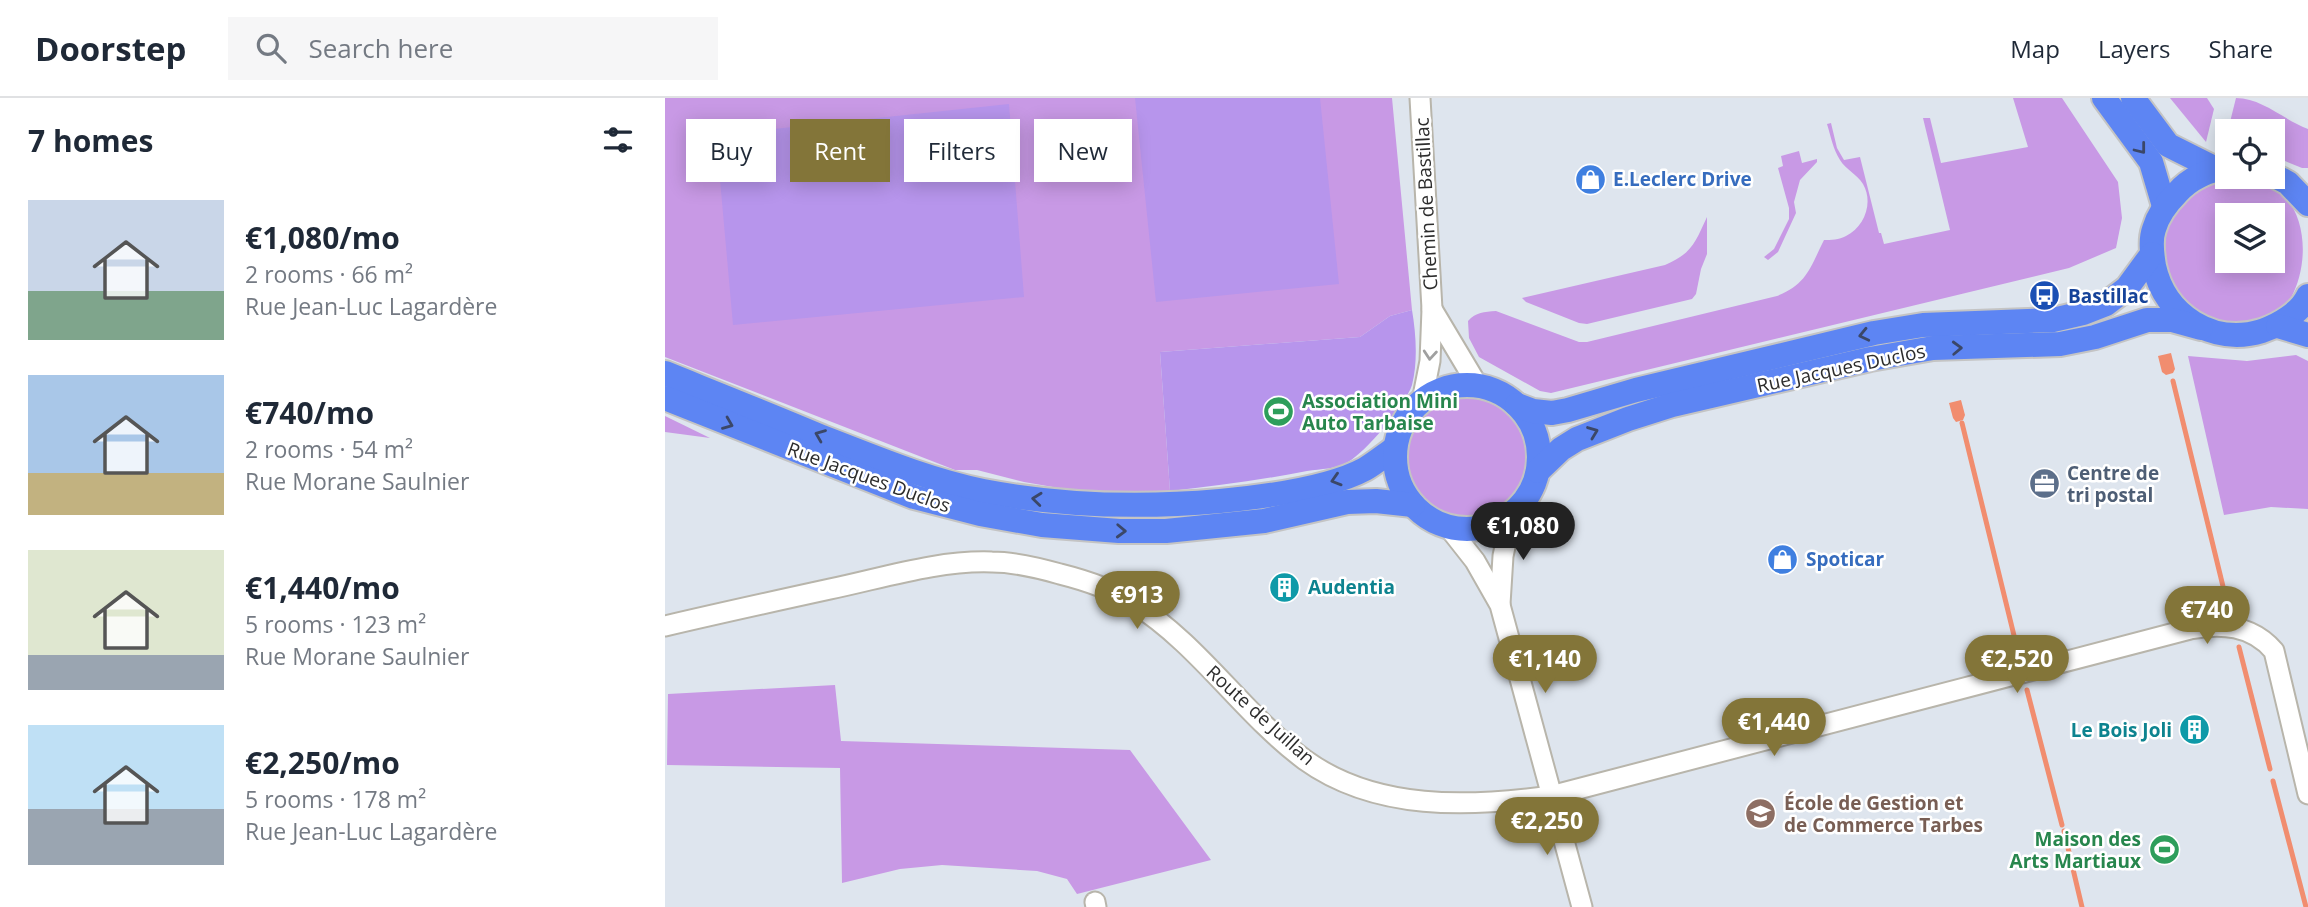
<!DOCTYPE html>
<html lang="en">
<head>
<meta charset="utf-8">
<style>
	:root { --surface:#fff; --page:#f6f6f7; --text:#1f2937; --muted:#747a83; --line:#e0e1e3; --accent:#837539 }
	body { margin:0; font-family:"Open Sans",sans-serif; background:var(--page); color:var(--text); height:100vh; display:flex; flex-direction:column; font-size:26px; white-space:nowrap }
	* { box-sizing:border-box; margin:0 }
	p { font-size:23px; color:var(--muted) }
	.icon { flex:none; width:38px; height:38px; fill:none; stroke:currentColor; stroke-width:2; stroke-linecap:round; stroke-linejoin:round }
	.map { position:relative; flex:1; overflow:hidden }
	.details { display:flex; flex-direction:column; background:var(--surface); width:665px }
	.details>* { flex:none }
	.banner { position:absolute; left:21px; top:21px; width:665px; height:63px; display:flex; gap:14px }
	.controls { position:absolute; left:1550px; top:21px; display:grid; gap:14px }
	.controls a { display:grid; place-items:center; width:70px; height:70px; border-radius:0px; background:var(--surface); box-shadow:0 4px 18px #0003; font-size:35px }
	.price { position:absolute; translate:-50% -60px; padding:0 16px; border-radius:24px; background:var(--accent); color:#fff; font-size:23px; line-height:46px; filter:drop-shadow(0 2px 4px #0008) }
	.price::after { content:''; position:absolute; left:50%; top:42px; width:21px; height:16px; margin-left:-10px; background:inherit; clip-path:polygon(0 0,100% 0,50% 100%) }
	.price.active { background:#222; color:#fff }
	ul { padding:0; list-style:none }
	li { display:flex; align-items:center; gap:21px; height:175px; padding:0 28px }
	li span { display:grid; place-items:center; flex:none; width:196px; height:140px; border-radius:0px; color:#555 }
	li>.icon { margin-inline-start:auto }
	span .icon { width:84px; height:84px; fill:#fffc; stroke-width:1 }
	li b { font-size:30px }
	h2 { display:flex; justify-content:space-between; align-items:center; height:84px; padding:0 28px; font-size:30px }
	.tag { padding:0 24px; border-radius:0px; background:var(--surface); box-shadow:0 4px 18px #0003; font-size:24px; line-height:63px }
	.tag.active { background:var(--accent); color:#fff }
	header { display:flex; align-items:center; gap:42px; box-sizing:border-box; height:98px; padding:0 35px; background:var(--surface); border-bottom:2px solid var(--line) }
	header strong { font-size:33px }
	nav { display:flex; gap:38px; margin-inline-start:auto; font-size:24px }
	.search { width:490px; height:63px; background:var(--page); display:flex; align-items:center; gap:18px; box-sizing:border-box; padding:0 24px; border-radius:0px; color:var(--muted); font-size:26px }
	main { display:flex; flex:1; min-height:0 }
	.map>svg:first-child { display:block }
	.green { fill:#c899e5; fill-rule:evenodd }
	.pitch { fill:#b795ec }
	.water { fill:#f18d6f }
	.lines { fill:none; stroke-linecap:round; stroke-linejoin:round }
	.stream { stroke:#f18d6f; stroke-width:5 }
	.minor-casing { stroke:#b8b5ab; stroke-width:23 }
	.major-casing { stroke:#c4c4c4; stroke-width:28 }
	.minor { stroke:#fff; stroke-width:19 }
	.major { stroke:#5d85f3; stroke-width:24 }
	.oneway { stroke:#3b4768 }
	.oneway2 { stroke:#a0a0a0 }
	.labels { text-anchor:middle; stroke-width:5; stroke-linejoin:round; paint-order:stroke }
	.shop-label { font-size:19px; font-weight:bold; fill:#366cbe; stroke:#fff; text-anchor:start }
	.street-label { font-size:19px; fill:#2c2c2c; stroke:#fff }
	.transit-label { font-size:19px; font-weight:bold; fill:#164399; stroke:#fff; text-anchor:start }
	.leisure-label { font-size:19px; font-weight:bold; fill:#27864d; stroke:#fff; text-anchor:start }
	.service-label { font-size:19px; font-weight:bold; fill:#4e5e75; stroke:#fff; text-anchor:start }
	.culture-label { font-size:19px; font-weight:bold; fill:#0d838f; stroke:#fff; text-anchor:start }
	.education-label { font-size:19px; font-weight:bold; fill:#785e54; stroke:#fff; text-anchor:start }
</style>
</head>
<body>
<header>
<strong>Doorstep</strong>
<div class="search"><svg class="icon" aria-label="search" viewBox="0 0 24 24"><circle cx="10" cy="10" r="6"/><path d="M15 15l6 6"/></svg>Search here</div>
<nav><a>Map</a><a>Layers</a><a>Share</a></nav>
</header>
<main>
<section class="details">
<h2>7 homes<svg class="icon" aria-label="filters" viewBox="0 0 24 24"><path d="M4 7h16M4 17h16"/><circle cx="9" cy="7" r="2"/><circle cx="15" cy="17" r="2"/></svg></h2>
<ul>
<li><span style="background:linear-gradient(#c9d6e8 65%,#7fa58c 0)"><svg class="icon" aria-label="home" viewBox="0 0 24 24"><path d="M3 11l9-7 9 7M6 9v11h12V9"/></svg></span><div><b>€1,080/mo</b><p>2 rooms · 66 m²</p><p>Rue Jean-Luc Lagardère</p></div></li>
<li><span style="background:linear-gradient(#a9c7e8 70%,#c2b280 0)"><svg class="icon" aria-label="home" viewBox="0 0 24 24"><path d="M3 11l9-7 9 7M6 9v11h12V9"/></svg></span><div><b>€740/mo</b><p>2 rooms · 54 m²</p><p>Rue Morane Saulnier</p></div></li>
<li><span style="background:linear-gradient(#dfe7d0 75%,#9aa5b1 0)"><svg class="icon" aria-label="home" viewBox="0 0 24 24"><path d="M3 11l9-7 9 7M6 9v11h12V9"/></svg></span><div><b>€1,440/mo</b><p>5 rooms · 123 m²</p><p>Rue Morane Saulnier</p></div></li>
<li><span style="background:linear-gradient(#bfe0f5 60%,#9aa5b1 0)"><svg class="icon" aria-label="home" viewBox="0 0 24 24"><path d="M3 11l9-7 9 7M6 9v11h12V9"/></svg></span><div><b>€2,250/mo</b><p>5 rooms · 178 m²</p><p>Rue Jean-Luc Lagardère</p></div></li>
</ul>
</section>
<div class="map">
<svg width="1643" height="809" viewBox="0 0 1643 809">
	<rect width="100%" height="100%" fill="#dee5ee"/>
	<!-- green -->
	<g class="green">
		<path d="M0,0H727L747,212L725,218L695,239L495,254L505,393L417,394L359,384L312,372H290L0,259Z"/>
		<path d="M1348,0H1397L1453,84L1457,120L1451,150L1404,170L886,295L875,293L814,259L804,240L803,223C811,214 819,214 831,213L914,244H922L1112,198C1142,186 1145,170 1159,142C1166,142 1174,142 1181,138C1199,129 1209,105 1198,86C1192,76 1181,72 1175,62C1168,51 1166,39 1162,26L1166,25L1172,50L1179,62L1195,59L1214,135H1216L1219,146L1285,132L1258,20H1265L1276,65L1363,49Z"/>
		<path d="M1505,0H1542L1549,11L1541,44Z"/>
		<path d="M1571,0C1597,0 1619,22 1643,31V70H1637L1608,58V33H1563V52H1558Z"/>
		<path d="M1134,53L1137,65L1152,61V64L1135,82L1129,104L1131,115L1113,154L1103,162L1099,159L1109,151L1124,121V110L1113,70L1118,68L1116,58Z"/>
		<path d="M1577,80C1591,83 1605,85 1617,95C1643,121 1643,168 1626,200C1616,213 1597,223 1580,224C1486,229 1470,102 1555,82C1562,80 1570,80 1577,80ZM1563,117H1608V163H1563Z"/>
		<path d="M1042,119V156L1036,171L1031,196L1027,201L922,226L914,225L861,204L857,200L1000,167C1028,155 1030,144 1042,119Z"/>
		<path d="M1631,257L1643,263V411L1606,409L1559,417L1523,258L1582,263Z"/>
		<circle cx="801" cy="360" r="60"/>
		<path d="M0,318L45,340L0,334Z"/>
		<path d="M170,587L176,643L465,652L546,762L412,796L402,781L372,773L277,767L235,771L177,785L175,670L2,667L3,596Z"/>
	</g>
	<!-- pitch -->
	<g class="pitch">
		<path d="M470,0H655L674,186L491,204Z"/>
		<path d="M344,6L359,199L68,227L51,37Z"/>
		<path d="M747,212C751,236 753,263 747,287C741,306 701,354 683,364C671,371 656,371 642,373C596,382 551,388 505,393L495,254L695,239L725,218Z"/>
	</g>
	<!-- water -->
	<g class="water">
		<path d="M1506,255L1510,271L1508,275L1501,277L1497,274L1493,258Z"/>
		<path d="M1296,302L1300,317L1298,322L1291,324L1288,320L1284,305Z"/>
	</g>
	<g class="lines">
		<!-- stream -->
		<g class="stream">
			<path d="M1508,283L1564,513"/>
			<path d="M1297,325L1355,562"/>
			<path d="M1574,549L1605,671"/>
			<path d="M1362,592L1397,727"/>
			<path d="M1608,683L1641,809"/>
			<path d="M1399,733L1417,809"/>
		</g>
		<defs>
			<g id="minor">
				<path d="M755,0L767,211L765,263L757,303"/>
				<path d="M767,211L813,288"/>
				<path d="M784,430L810,463L835,507L917,809"/>
				<path d="M835,506L838,458L847,416"/>
				<path d="M0,528C55,515 110,503 165,491C218,480 273,462 327,464C348,464 374,470 395,476C419,482 447,491 468,505C534,546 578,616 640,662C711,713 804,709 886,698L1525,531C1556,525 1587,527 1609,553L1643,696"/>
				<path d="M430,804L431,809"/>
			</g>
			<g id="major">
				<path d="M1439,0L1486,64L1499,108"/>
				<path d="M1468,0L1503,47L1551,71"/>
				<path d="M1563,70C1544,71 1524,81 1512,95C1502,105 1493,117 1489,131C1485,142 1487,156 1489,168C1500,218 1548,248 1597,233C1614,227 1635,215 1643,198"/>
				<path d="M1608,77L1623,85L1643,106"/>
				<path d="M1613,228L1643,237"/>
				<path d="M0,275C52,296 105,317 157,339C209,359 263,382 318,393C397,408 476,410 555,403C597,399 663,391 700,371C710,365 720,357 730,350"/>
				<circle cx="802" cy="359" r="72"/>
				<path d="M0,300L249,399L315,416L377,427L454,433H501L599,423L682,404L711,403L748,407"/>
				<path d="M852,307L868,313L887,315L903,312L971,292L1209,235L1258,227L1388,222L1418,215L1441,206L1462,190L1487,156"/>
				<path d="M873,373L896,351L912,341L963,321L1007,307L1205,261L1268,250L1395,246L1430,239L1482,222H1507L1536,230"/>
			</g>
		</defs>
		<!-- minor casing -->
		<use href="#minor" class="minor-casing"/>
		<!-- major casing -->
		<use href="#major" class="major-casing"/>
		<!-- minor -->
		<use href="#minor" class="minor"/>
		<!-- major -->
		<use href="#major" class="major"/>
	</g>
	<!-- one-way arrows -->
	<defs><path id="oneway-chevron" d="M-2-3.5L2.5 0L-2 3.5" fill="none" stroke-width="1.6" stroke-linecap="round" stroke-linejoin="round" transform="scale(1.75)"/></defs>
	<g class="oneway">
		<use href="#oneway-chevron" transform="translate(1476 51) rotate(52)"/>
		<use href="#oneway-chevron" transform="translate(1199 237) rotate(167)"/>
		<use href="#oneway-chevron" transform="translate(1292 250) rotate(-2)"/>
		<use href="#oneway-chevron" transform="translate(63 326) rotate(22)"/>
		<use href="#oneway-chevron" transform="translate(928 334) rotate(-21)"/>
		<use href="#oneway-chevron" transform="translate(155 337) rotate(-158)"/>
		<use href="#oneway-chevron" transform="translate(671 382) rotate(163)"/>
		<use href="#oneway-chevron" transform="translate(372 401) rotate(-174)"/>
		<use href="#oneway-chevron" transform="translate(456 433) rotate(2)"/>
	</g>
	<use class="oneway2" href="#oneway-chevron" transform="translate(765 257) rotate(95)"/>
	<!-- icons -->
	<defs>
		<symbol id="shop-disc" viewBox="-11 -11 22 22"><circle r="9.5" fill="#3f7fe0" stroke="#fff"/><path d="M-5-2.5h2.3a2.7 3.5 0 0 1 5.4 0H5L5.5 6h-11ZM-1.5-2.5h3a1.5 2.3 0 0 0-3 0Z" fill="#fff"/></symbol>
		<symbol id="bus-disc" viewBox="-11 -11 22 22"><circle r="9.5" fill="#1a4fb4" stroke="#fff"/><path d="M-5-6H5V4H4V6H2V4H-2V6H-4V4H-5ZM-3.5-4V0h7V-4ZM-3.5 1.2v1.5H-2V1.2ZM2 1.2v1.5H3.5V1.2Z" fill="#fff"/></symbol>
		<symbol id="stadium-disc" viewBox="-11 -11 22 22"><circle r="9.5" fill="#2e9e5b" stroke="#fff"/><path d="M0-5a6.5 5 0 1 0 0 10a6.5 5 0 1 0 0-10ZM-3.5-1.8h7v3.6h-7Z" fill="#fff"/></symbol>
		<symbol id="office-disc" viewBox="-11 -11 22 22"><circle r="9.5" fill="#5c6f8a" stroke="#fff"/><path d="M-6-3h4V-5.5h4V-3h4V5H-6ZM-1-4.5V-3h2v-1.5ZM-6 0V1H6V0Z" fill="#fff"/></symbol>
		<symbol id="building-disc" viewBox="-11 -11 22 22"><circle r="9.5" fill="#0f9aa8" stroke="#fff"/><path d="M-4-6H4V6H1V3H-1V6H-4ZM-2.5-4.3h1.7v1.8h-1.7ZM.8-4.3h1.7v1.8H.8ZM-2.5-1h1.7V.8h-1.7ZM.8-1h1.7V.8H.8Z" fill="#fff"/></symbol>
		<symbol id="university-disc" viewBox="-11 -11 22 22"><circle r="9.5" fill="#8d6e63" stroke="#fff"/><path d="M0-5L7-2L0 1L-7-2ZM-4 1L0 2.5L4 1V4Q0 6-4 4Z" fill="#fff"/></symbol>
	</defs>
	<g fill-rule="evenodd">
		<use href="#shop-disc" x="908" y="64" width="35" height="35"/>
		<use href="#bus-disc" x="1362" y="180" width="35" height="35"/>
		<use href="#stadium-disc" x="596" y="296" width="35" height="35"/>
		<use href="#office-disc" x="1362" y="368" width="35" height="35"/>
		<use href="#shop-disc" x="1100" y="444" width="35" height="35"/>
		<use href="#building-disc" x="602" y="472" width="35" height="35"/>
		<use href="#building-disc" x="1512" y="614" width="35" height="35"/>
		<use href="#university-disc" x="1078" y="698" width="35" height="35"/>
		<use href="#stadium-disc" x="1482" y="734" width="35" height="35"/>
	</g>
	<g class="labels">
		<!-- shop labels -->
		<g class="shop-label">
			<text x="948" y="88">E.Leclerc Drive</text>
			<text x="1141" y="468">Spoticar</text>
		</g>
		<!-- street labels -->
		<g class="street-label">
			<text transform="translate(761 106) rotate(-93)" y="7">Chemin de Bastillac</text>
			<text transform="translate(1176 270) rotate(-12)" y="7">Rue Jacques Duclos</text>
			<text transform="translate(204 379) rotate(20)" y="7">Rue Jacques Duclos</text>
			<text transform="translate(596 617) rotate(42)" y="7">Route de Juillan</text>
		</g>
		<!-- transit labels -->
		<g class="transit-label">
			<text x="1403" y="205">Bastillac</text>
		</g>
		<!-- leisure labels -->
		<g class="leisure-label">
			<text x="637" y="310">Association Mini<tspan x="637" dy="22">Auto Tarbaise</tspan></text>
			<text x="1476" y="748" text-anchor="end">Maison des<tspan x="1476" dy="22">Arts Martiaux</tspan></text>
		</g>
		<!-- service labels -->
		<g class="service-label">
			<text x="1402" y="382">Centre de<tspan x="1402" dy="22">tri postal</tspan></text>
		</g>
		<!-- culture labels -->
		<g class="culture-label">
			<text x="643" y="496">Audentia</text>
			<text x="1507" y="639" text-anchor="end">Le Bois Joli</text>
		</g>
		<!-- education labels -->
		<g class="education-label">
			<text x="1119" y="712">École de Gestion et<tspan x="1119" dy="22">de Commerce Tarbes</tspan></text>
		</g>
	</g>
</svg>
<div class="controls">
<a><svg class="icon" aria-label="locate" viewBox="0 0 24 24"><circle cx="12" cy="12" r="6"/><path d="M12 2v4M12 18v4M2 12h4M18 12h4"/></svg></a>
<a><svg class="icon" aria-label="layers" viewBox="0 0 24 24"><path d="M12 4l9 5-9 5-9-5zM3 14l9 5 9-5"/></svg></a>
</div>
<b class="price active" style="left:858px;top:464px">€1,080</b>
<b class="price" style="left:472px;top:533px">€913</b>
<b class="price" style="left:1542px;top:548px">€740</b>
<b class="price" style="left:880px;top:597px">€1,140</b>
<b class="price" style="left:1352px;top:597px">€2,520</b>
<b class="price" style="left:1109px;top:660px">€1,440</b>
<b class="price" style="left:882px;top:759px">€2,250</b>
<div class="banner">
<a class="tag">Buy</a>
<a class="tag active">Rent</a>
<a class="tag">Filters</a>
<a class="tag">New</a>
</div>
</div>
</main>
</body>
</html>
